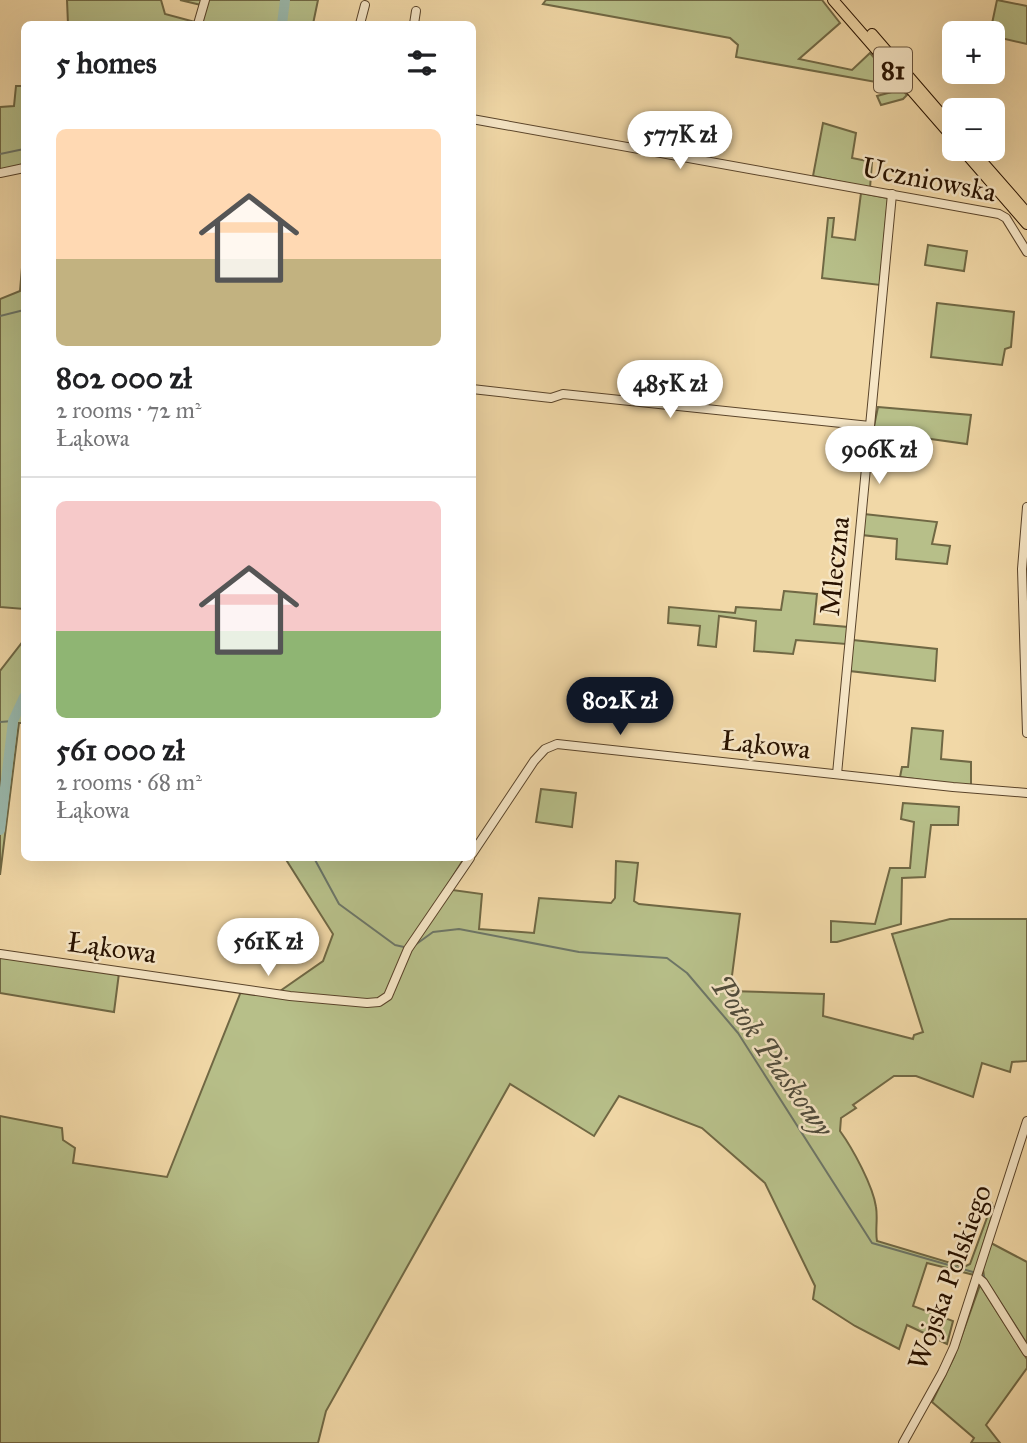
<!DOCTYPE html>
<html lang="en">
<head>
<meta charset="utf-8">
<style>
	:root { --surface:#fff; --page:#f2f2f2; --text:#202124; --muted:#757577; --line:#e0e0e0; --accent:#111827 }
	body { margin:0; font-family:"IM FELL Great Primer",serif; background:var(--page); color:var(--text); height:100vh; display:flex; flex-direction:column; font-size:26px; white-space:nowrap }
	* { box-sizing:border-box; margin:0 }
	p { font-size:23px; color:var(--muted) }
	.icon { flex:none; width:38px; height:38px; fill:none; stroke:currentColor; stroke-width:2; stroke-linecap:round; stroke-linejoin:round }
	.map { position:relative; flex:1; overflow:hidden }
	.drawer { position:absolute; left:21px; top:21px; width:455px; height:840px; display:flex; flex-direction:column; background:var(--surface); border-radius:10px; box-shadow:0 7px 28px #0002 }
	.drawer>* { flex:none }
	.controls { position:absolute; left:942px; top:21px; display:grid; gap:14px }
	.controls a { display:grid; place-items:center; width:63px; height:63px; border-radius:10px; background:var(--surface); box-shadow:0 7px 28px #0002; font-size:35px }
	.price { position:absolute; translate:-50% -60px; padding:0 16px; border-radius:24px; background:#fff; color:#222; font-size:23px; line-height:46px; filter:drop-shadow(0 2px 4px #0008) }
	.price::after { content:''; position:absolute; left:50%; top:42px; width:21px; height:16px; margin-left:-10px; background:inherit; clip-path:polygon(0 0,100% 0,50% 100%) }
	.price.active { background:var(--accent); color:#fff }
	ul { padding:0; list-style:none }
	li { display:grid; align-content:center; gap:14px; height:371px; padding:0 35px }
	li+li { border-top:2px solid var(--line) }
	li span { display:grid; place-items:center; height:217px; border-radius:10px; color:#555 }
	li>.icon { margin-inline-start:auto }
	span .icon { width:126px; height:126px; fill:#fffc; stroke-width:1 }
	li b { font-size:30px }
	h2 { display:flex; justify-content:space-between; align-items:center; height:84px; padding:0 35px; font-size:30px }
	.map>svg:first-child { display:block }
	.green { fill:#b7bf89; stroke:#706844; stroke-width:2 }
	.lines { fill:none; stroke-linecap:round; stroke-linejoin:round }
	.stream { stroke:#6d7667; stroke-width:2 }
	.river { stroke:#9bb9ac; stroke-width:10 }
	.minor-casing { stroke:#5a442a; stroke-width:10 }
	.major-casing { stroke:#281200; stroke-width:12 }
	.minor { stroke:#f6e6c6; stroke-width:8 }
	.major { stroke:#f1d8a7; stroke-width:10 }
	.labels { text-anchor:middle; stroke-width:5; stroke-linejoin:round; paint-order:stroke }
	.shield { fill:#f6e6c6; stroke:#66523b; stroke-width:2 }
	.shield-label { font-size:26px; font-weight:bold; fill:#281200 }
	.street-label { font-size:28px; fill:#281200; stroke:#f6e6c6 }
	.water-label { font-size:30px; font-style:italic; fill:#504c3c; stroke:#f6e6c6 }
</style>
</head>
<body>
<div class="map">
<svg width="1027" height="1443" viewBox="0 0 1027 1443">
	<rect width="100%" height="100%" fill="#f1d8a7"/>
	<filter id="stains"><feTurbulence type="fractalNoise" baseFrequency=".00286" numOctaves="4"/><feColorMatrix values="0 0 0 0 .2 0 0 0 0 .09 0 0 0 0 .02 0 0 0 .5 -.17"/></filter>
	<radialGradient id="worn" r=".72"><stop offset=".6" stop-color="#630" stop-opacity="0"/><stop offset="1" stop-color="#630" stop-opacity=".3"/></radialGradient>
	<!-- green -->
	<g class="green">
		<path d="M67,0H161L165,14L195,22L201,5L180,0H318L313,24H68Z"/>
		<path d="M546,0H822L840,23L799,59L852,70L870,53L907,95L903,99L881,105L877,96L892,92L893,85L736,57L738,45L730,38L543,4Z"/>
		<path d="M997,0L1027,6V44L992,36V33H990Z"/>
		<path d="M16,86H24V166L0,170V107L14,106Z"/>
		<path d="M823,123L856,133L852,158L872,162L870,188L813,176Z"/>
		<path d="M861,193L888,198L880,285L822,278L828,218H834L832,237L855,240Z"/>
		<path d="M24,244V609L0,607V299L20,291Z"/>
		<path d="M928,245L967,251L964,271L925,265Z"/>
		<path d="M937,303L1014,312L1011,347L1005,349L1002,365L931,357Z"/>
		<path d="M878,407L971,415L967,444L873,431Z"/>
		<path d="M864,514L937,522L932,544L950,546L947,564L896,559L897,539L862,535Z"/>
		<path d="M784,591L817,594L814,624L848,627L846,644L796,640L793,654L754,651L756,621L719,616L716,647L698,645L700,626L668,623L669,607L735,613L736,607L781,610Z"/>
		<path d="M24,640V723H19L0,875V671Z"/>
		<path d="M853,640L937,649L935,681L850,671Z"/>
		<path d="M912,728L943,731L941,759L971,762V787L900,777L902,767H908Z"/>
		<path d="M541,789L576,793L572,827L536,822Z"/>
		<path d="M903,803L959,807L958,825H931L925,877L902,878L901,924L837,942H831V921L875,924L890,868H910L914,822L901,819Z"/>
		<path d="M285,858H427L463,860L445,889L482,894L479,929L534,933L539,898L611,903L615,898L616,861L638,863L634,901L639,904L740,914L730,991L824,994L823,1016L913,1039L914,1035L923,1032L892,934L950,919H1027V1061L1012,1062L1010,1072L982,1063L973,1097L916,1076H894L853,1105L856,1108L841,1118L840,1131C853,1149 873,1186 876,1207C878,1219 875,1230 877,1241L964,1267L970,1264L992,1204L994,1209L974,1275L927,1263L913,1306L953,1321L947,1344L907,1325L899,1349L855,1326L813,1299L815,1286L765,1183L702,1128L619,1096L594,1136L510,1084L326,1411L318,1443H0V1116L62,1128L63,1140L75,1148L73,1163L167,1177L242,989L280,991L323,961L333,934Z"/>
		<path d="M0,957L119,973L114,1012L0,993Z"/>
		<path d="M991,1243L1027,1262V1348L984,1277L983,1269Z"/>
		<path d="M980,1285L1027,1359V1368L986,1425L1000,1443H971L974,1438L932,1402L954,1357Z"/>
	</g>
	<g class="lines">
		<!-- stream -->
		<g class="stream">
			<path d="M0,154L24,149"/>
			<path d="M0,316L24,310"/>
			<path d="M0,722L13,721"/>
			<path d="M314,858L339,904L395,945L404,947"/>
			<path d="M415,945L433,932L459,929L579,952L667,958L687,973L738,1033L872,1243L973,1272"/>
			<path d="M983,1275L1027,1344"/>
		</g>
		<!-- river -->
		<g class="river">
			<path d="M282,24L285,0"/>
			<path d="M0,830L13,721L24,697"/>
		</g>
		<defs>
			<g id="minor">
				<path d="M198,24L205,0"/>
				<path d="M360,24L365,5"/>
				<path d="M414,24L416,11"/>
				<path d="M472,119L999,214L1006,218L1027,252"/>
				<path d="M0,173L24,168"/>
				<path d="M472,389L551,398L563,394L870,426"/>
				<path d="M1027,507L1022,569L1027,733"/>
				<path d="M837,774L892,194"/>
				<path d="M472,854L534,761L545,749L557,744L953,787L1027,793"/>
				<path d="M0,954L290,996L367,1003L379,1002L388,996L408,949L470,858"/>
				<path d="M977,1277L983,1282L1027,1352"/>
				<path d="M903,1443L942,1373L954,1347L1027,1121"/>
			</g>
			<g id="major">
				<path d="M833,0L954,139"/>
				<path d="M872,34L954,129"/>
				<path d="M962,149L1027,224"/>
				<path d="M971,149L1027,213"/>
			</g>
		</defs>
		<!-- minor casing -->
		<use href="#minor" class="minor-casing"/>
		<!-- major casing -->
		<use href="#major" class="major-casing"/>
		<!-- minor -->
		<use href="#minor" class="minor"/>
		<!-- major -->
		<use href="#major" class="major"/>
	</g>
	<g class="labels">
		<!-- shield labels -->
		<rect class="shield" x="874" y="47.5" width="38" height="45" rx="5"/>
		<g class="shield-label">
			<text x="893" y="79">81</text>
		</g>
		<!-- street labels -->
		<g class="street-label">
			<text transform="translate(929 179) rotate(11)" y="10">Uczniowska</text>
			<text transform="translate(834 566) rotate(-84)" y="10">Mleczna</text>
			<text transform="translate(766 744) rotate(6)" y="10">Łąkowa</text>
			<text transform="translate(112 947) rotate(8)" y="10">Łąkowa</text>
			<text transform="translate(949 1277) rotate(-70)" y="10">Wojska Polskiego</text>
		</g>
		<!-- water labels -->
		<g class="water-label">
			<text transform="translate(772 1056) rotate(55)" y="10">Potok Piaskowy</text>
		</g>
	</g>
	<rect width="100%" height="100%" filter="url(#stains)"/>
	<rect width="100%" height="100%" fill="url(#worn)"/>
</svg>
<div class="controls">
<a>+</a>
<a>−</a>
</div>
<b class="price" style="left:680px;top:171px">577K zł</b>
<b class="price" style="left:670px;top:420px">485K zł</b>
<b class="price" style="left:879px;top:486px">906K zł</b>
<b class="price active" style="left:620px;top:737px">802K zł</b>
<b class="price" style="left:268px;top:978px">561K zł</b>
<section class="drawer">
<h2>5 homes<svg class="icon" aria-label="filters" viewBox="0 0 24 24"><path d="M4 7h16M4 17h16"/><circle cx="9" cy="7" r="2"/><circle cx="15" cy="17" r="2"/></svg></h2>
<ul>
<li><span style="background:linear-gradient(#ffd9b3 60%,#c2b280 0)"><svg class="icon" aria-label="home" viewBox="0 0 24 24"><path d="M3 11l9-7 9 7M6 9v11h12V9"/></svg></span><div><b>802 000 zł</b><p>2 rooms · 72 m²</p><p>Łąkowa</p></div></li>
<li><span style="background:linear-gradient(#f6c9c9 60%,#8fb573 0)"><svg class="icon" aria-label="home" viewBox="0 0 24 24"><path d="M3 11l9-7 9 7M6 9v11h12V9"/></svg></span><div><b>561 000 zł</b><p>2 rooms · 68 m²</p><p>Łąkowa</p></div></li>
</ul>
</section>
</div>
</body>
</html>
